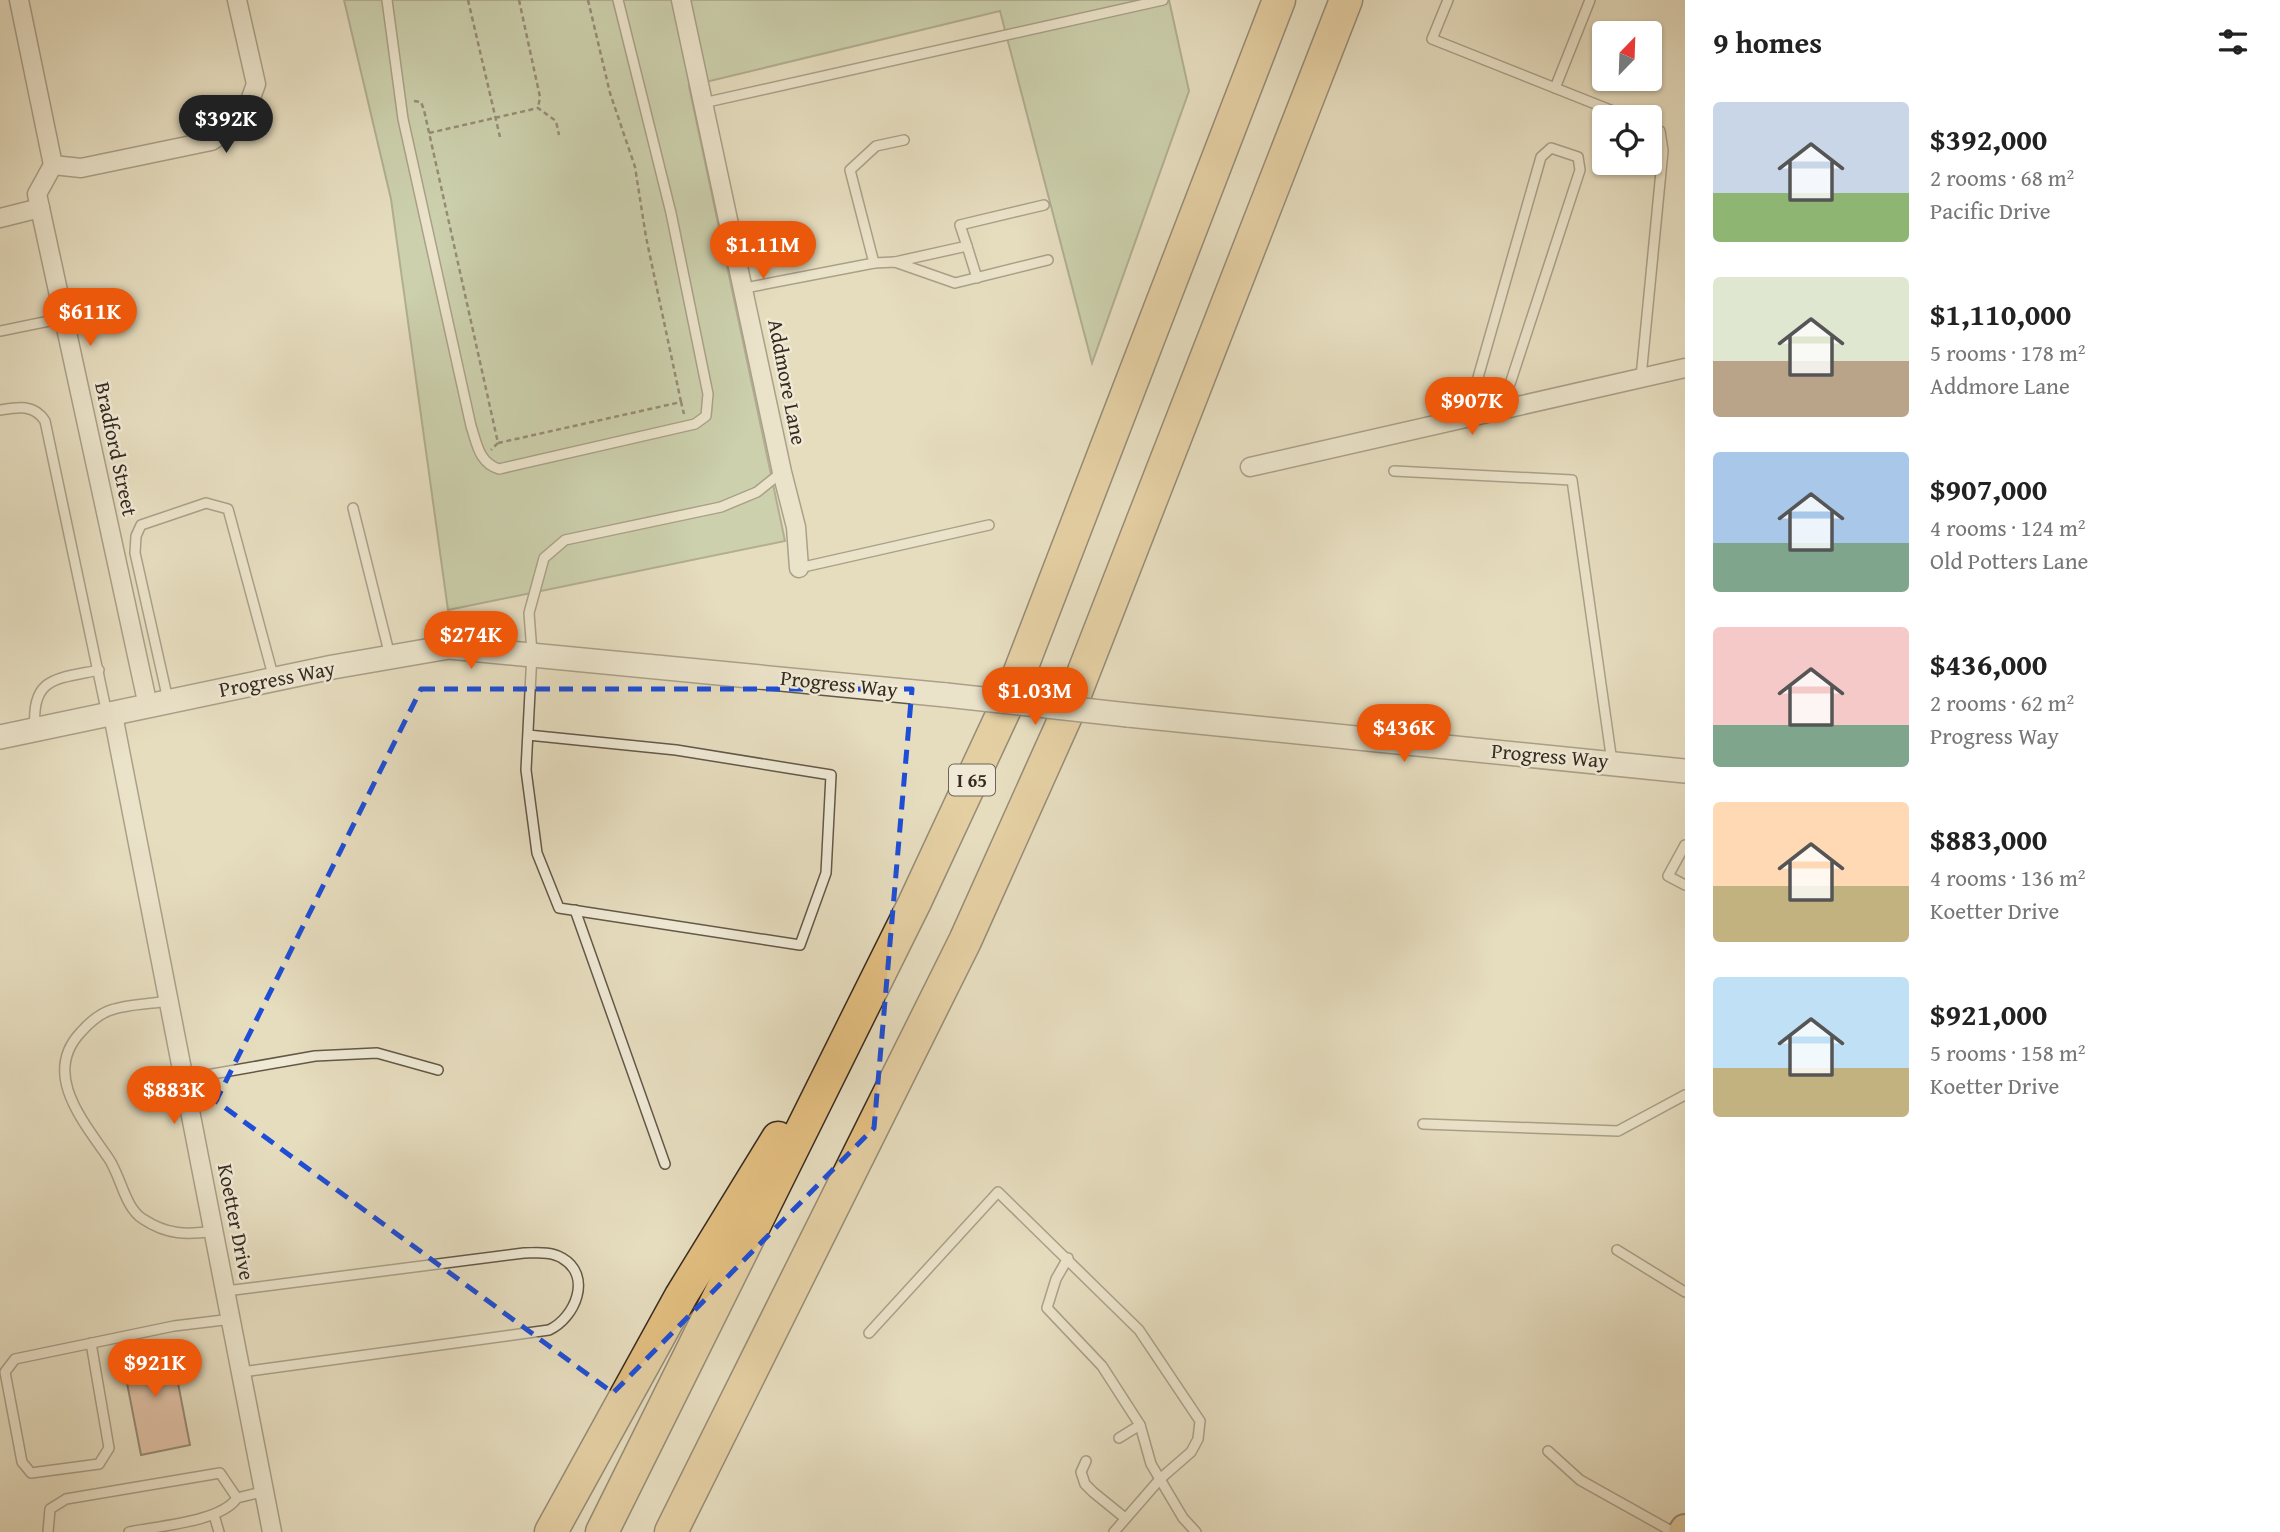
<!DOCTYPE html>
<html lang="en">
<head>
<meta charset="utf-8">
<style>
	:root { --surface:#fff; --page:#f6f6f6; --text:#222; --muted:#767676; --accent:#ea580c }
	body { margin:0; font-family:"Gentium Book Plus",serif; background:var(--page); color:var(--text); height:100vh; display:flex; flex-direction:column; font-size:26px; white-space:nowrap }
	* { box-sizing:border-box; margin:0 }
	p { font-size:23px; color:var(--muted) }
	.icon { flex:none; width:38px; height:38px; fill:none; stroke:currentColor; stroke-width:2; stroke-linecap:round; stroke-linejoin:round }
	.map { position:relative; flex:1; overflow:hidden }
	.sheet { display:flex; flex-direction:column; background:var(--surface); width:595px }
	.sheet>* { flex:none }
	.needle { width:46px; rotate:23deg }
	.buttons { position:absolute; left:1592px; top:21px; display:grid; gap:14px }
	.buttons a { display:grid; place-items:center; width:70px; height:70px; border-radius:7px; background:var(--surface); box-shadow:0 2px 5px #0004; font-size:35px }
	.price { position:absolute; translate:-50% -60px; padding:0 16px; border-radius:24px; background:var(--accent); color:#fff; font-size:23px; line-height:46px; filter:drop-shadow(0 2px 4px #0008) }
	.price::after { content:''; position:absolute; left:50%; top:42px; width:21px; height:16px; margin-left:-10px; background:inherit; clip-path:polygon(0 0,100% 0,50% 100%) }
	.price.current { background:#222; color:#fff }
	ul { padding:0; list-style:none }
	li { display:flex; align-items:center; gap:21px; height:175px; padding:0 28px }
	li span { display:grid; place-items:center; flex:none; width:196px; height:140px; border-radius:7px; color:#555 }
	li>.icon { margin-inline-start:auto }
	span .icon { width:84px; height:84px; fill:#fffc; stroke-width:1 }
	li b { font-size:30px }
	h2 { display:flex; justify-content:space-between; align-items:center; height:84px; padding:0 28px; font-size:30px }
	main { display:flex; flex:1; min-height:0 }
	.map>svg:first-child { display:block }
	.green { fill:#aec297; stroke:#72765c; stroke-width:2 }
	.building { fill:#dba48d; stroke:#372b21; stroke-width:2 }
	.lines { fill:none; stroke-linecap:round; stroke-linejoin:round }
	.service-casing { stroke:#635848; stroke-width:12 }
	.minor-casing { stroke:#635848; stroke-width:21 }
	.tertiary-casing { stroke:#635848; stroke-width:26 }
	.primary-casing { stroke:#372b21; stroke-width:32 }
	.motorway-casing { stroke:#372b21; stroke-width:35 }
	.path { stroke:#372b21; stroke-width:2.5; stroke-dasharray:5 3.5; stroke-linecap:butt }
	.service { stroke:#efe9d5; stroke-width:9 }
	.minor { stroke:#efe9d5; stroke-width:18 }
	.tertiary { stroke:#efe9d5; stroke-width:23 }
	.primary { stroke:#e3be80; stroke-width:28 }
	.motorway { stroke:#e3be80; stroke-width:32 }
	.tertiary-bridge-casing { stroke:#635848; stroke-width:26; stroke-linecap:butt }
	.tertiary-bridge { stroke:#efe9d5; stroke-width:23 }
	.marked { fill:none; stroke:#1d4ed8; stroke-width:5; stroke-dasharray:14 9; stroke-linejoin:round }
	.labels { text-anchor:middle; stroke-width:5; stroke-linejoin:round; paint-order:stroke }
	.shield { fill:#efe9d5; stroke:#6e6457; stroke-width:2 }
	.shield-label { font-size:19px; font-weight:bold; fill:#372b21 }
	.street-label { font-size:21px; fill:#372b21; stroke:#efe9d5 }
</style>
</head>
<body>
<main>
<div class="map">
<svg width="1685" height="1532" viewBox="0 0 1685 1532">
	<rect width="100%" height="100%" fill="#e6ddbf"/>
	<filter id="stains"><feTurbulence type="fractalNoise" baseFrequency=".00286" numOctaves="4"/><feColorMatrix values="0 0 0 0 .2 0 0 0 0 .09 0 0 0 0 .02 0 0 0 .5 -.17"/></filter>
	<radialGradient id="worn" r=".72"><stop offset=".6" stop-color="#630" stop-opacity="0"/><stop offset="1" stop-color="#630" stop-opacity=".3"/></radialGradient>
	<!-- green -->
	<path class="green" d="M344,0H1169L1189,91L1092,363L1000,11L689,86L785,541L448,610L391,199Z"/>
	<!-- building -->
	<path class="building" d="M170,1342L190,1445L141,1455L121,1352Z"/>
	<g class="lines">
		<defs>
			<g id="service">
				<path d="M387,0L403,119L471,426C477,444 479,463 499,469L695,424L706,416L708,394L671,213L618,0"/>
				<path d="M1448,0L1432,39L1628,117"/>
				<path d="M1555,88L1590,0"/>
				<path d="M703,103L1163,0"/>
				<path d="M967,246L977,278"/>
				<path d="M895,262L967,246L960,225L1044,205"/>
				<path d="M874,263L895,262L955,283L1048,260"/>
				<path d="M745,288L874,263L850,170L876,146L904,140"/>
				<path d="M0,331L64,318"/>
				<path d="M1641,377L1663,151L1660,131L1650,127"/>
				<path d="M1480,398L1510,384L1580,170L1578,157L1551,148L1541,157L1477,381L1483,414"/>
				<path d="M0,410C18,407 34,404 45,421L107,714"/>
				<path d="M1394,471L1572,480L1612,762"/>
				<path d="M353,508L390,656"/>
				<path d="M799,568L989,525"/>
				<path d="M168,700L135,553L136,536L141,525L206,503L228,509L274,679"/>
				<path d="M35,728C31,677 56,679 99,670"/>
				<path d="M528,735L676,750L831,775L826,873L800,945L559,908L537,853L526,770L532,653L529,613L544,558L565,540L721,507L757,492L782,472"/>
				<path d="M1685,845L1668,876L1685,885"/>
				<path d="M575,910L665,1164"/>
				<path d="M169,1001C150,1004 128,1004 111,1010C98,1014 89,1023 81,1032C41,1074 84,1122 109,1159C121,1177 125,1208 143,1219C167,1235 187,1235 214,1231"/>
				<path d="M184,1079L315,1056L377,1053L438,1070"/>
				<path d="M1423,1124L1618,1131L1685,1095"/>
				<path d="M1617,1250L1685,1292"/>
				<path d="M1068,1258L1056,1279L1047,1308L1102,1366L1140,1425L1151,1464L1183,1518L1196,1532"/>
				<path d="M226,1291L524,1253C536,1253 551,1251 562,1258C593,1276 575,1318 549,1330L242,1372"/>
				<path d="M869,1333L998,1192L1139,1330L1200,1421L1198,1439L1191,1452L1160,1479L1114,1532"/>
				<path d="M91,1343L109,1448L99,1464L31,1473L22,1462L5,1372L15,1359L174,1326L232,1319"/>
				<path d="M1119,1438L1140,1425"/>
				<path d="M1548,1451L1580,1480L1673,1532"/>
				<path d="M1086,1461L1081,1472L1085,1484L1093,1492L1125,1518"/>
				<path d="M214,1515L219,1532"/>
				<path d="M48,1532L50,1509L66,1499L220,1473L237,1498"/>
				<path d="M129,1532C157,1526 221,1522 237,1498L266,1491"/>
			</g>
			<g id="minor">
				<path d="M19,0L53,165L37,194L148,706"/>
				<path d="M681,0L782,472L796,527L799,568"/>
				<path d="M53,165L81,168L211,141L232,128L247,109L256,84L237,0"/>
				<path d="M0,218L40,208"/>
				<path d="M1250,467L1685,368"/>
				<path d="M113,715L272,1532"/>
			</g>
			<g id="tertiary">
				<path d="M1128,715L1685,771"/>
				<path d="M0,737L333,667L449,647L946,695"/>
			</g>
			<path id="primary" d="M1683,1532L1685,1529"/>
			<g id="motorway">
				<path d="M551,1532L681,1296L778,1138"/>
				<path d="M602,1532L914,904L1009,700L1279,0"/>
				<path d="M671,1532L965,941L1070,707L1346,0"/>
			</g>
		</defs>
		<!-- service casing -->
		<use href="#service" class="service-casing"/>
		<!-- minor casing -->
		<use href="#minor" class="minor-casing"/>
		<!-- tertiary casing -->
		<use href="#tertiary" class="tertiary-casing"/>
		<!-- primary casing -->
		<use href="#primary" class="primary-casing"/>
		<!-- motorway casing -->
		<use href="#motorway" class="motorway-casing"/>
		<!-- path -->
		<g class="path">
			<path d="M468,0L500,137"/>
			<path d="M519,0L540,97L538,108"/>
			<path d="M588,0L610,93L635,167L646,237L681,402"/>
			<path d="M414,101L421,102L424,110L498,443L491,450"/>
			<path d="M429,133L538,108L556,121L559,135"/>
			<path d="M498,443L681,402L684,414"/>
		</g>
		<!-- service -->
		<use href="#service" class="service"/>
		<!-- minor -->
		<use href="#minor" class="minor"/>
		<!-- tertiary -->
		<use href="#tertiary" class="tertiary"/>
		<!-- primary -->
		<use href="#primary" class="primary"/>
		<!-- motorway -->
		<use href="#motorway" class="motorway"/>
		<defs>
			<path id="tertiary-bridge" d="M946,695L1128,715"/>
		</defs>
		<!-- tertiary-bridge casing -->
		<use href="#tertiary-bridge" class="tertiary-bridge-casing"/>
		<!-- tertiary-bridge -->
		<use href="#tertiary-bridge" class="tertiary-bridge"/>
	</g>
	<!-- marked area -->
	<path d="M0 0H1685V1532H0ZM421,689H912L874,1128L613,1393L216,1101Z" fill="#e6ddbf" fill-opacity=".55" fill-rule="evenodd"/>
	<path class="marked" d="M421,689H912L874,1128L613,1393L216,1101Z"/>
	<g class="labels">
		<!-- shield labels -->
		<rect class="shield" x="949" y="764.5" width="46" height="31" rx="5"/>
		<g class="shield-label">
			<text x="972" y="787">I 65</text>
		</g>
		<!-- street labels -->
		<g class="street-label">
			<text transform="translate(787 382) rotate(79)" y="7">Addmore Lane</text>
			<text transform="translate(116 449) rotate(78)" y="7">Bradford Street</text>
			<text transform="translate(277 679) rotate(-11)" y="7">Progress Way</text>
			<text transform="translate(839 684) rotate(6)" y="7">Progress Way</text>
			<text transform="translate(1550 756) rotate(5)" y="7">Progress Way</text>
			<text transform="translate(236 1222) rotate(79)" y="7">Koetter Drive</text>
		</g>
	</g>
	<rect width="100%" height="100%" filter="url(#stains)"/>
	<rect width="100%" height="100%" fill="url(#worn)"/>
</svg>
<div class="buttons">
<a><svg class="needle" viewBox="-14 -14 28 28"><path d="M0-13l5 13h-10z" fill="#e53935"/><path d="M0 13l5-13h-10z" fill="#767676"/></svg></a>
<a><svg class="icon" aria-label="locate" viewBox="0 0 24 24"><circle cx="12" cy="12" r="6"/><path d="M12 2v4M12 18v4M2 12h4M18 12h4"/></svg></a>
</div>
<b class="price current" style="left:226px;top:155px">$392K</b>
<b class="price" style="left:763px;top:281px">$1.11M</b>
<b class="price" style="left:90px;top:348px">$611K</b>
<b class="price" style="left:1472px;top:437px">$907K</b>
<b class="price" style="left:471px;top:671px">$274K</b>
<b class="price" style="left:1035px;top:727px">$1.03M</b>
<b class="price" style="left:1404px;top:764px">$436K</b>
<b class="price" style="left:174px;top:1126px">$883K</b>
<b class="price" style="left:155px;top:1399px">$921K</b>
</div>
<section class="sheet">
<h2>9 homes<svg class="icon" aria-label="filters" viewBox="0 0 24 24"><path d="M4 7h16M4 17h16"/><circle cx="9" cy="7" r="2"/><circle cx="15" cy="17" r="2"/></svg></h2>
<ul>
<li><span style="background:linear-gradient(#c9d6e8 65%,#8fb573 0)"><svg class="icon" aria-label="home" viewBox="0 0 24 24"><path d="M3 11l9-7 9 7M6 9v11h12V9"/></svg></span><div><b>$392,000</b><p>2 rooms · 68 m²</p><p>Pacific Drive</p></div></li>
<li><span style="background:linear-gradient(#dfe7d0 60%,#b9a48a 0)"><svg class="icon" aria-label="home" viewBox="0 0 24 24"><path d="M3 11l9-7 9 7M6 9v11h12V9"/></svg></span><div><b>$1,110,000</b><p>5 rooms · 178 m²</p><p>Addmore Lane</p></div></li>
<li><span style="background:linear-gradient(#a9c7e8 65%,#7fa58c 0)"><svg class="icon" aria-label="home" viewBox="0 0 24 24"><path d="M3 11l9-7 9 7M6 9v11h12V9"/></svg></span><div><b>$907,000</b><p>4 rooms · 124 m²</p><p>Old Potters Lane</p></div></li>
<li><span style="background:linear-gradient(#f6c9c9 70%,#7fa58c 0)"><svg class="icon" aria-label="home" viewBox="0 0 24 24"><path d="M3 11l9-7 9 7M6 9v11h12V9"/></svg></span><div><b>$436,000</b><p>2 rooms · 62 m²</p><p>Progress Way</p></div></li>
<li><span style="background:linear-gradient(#ffd9b3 60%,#c2b280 0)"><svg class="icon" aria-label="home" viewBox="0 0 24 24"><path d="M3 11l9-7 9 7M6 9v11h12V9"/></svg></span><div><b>$883,000</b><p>4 rooms · 136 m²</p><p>Koetter Drive</p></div></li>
<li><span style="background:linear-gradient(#bfe0f5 65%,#c2b280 0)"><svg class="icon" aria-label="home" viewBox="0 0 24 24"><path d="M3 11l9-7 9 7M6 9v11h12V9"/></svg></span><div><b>$921,000</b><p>5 rooms · 158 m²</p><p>Koetter Drive</p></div></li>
</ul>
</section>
</main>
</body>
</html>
